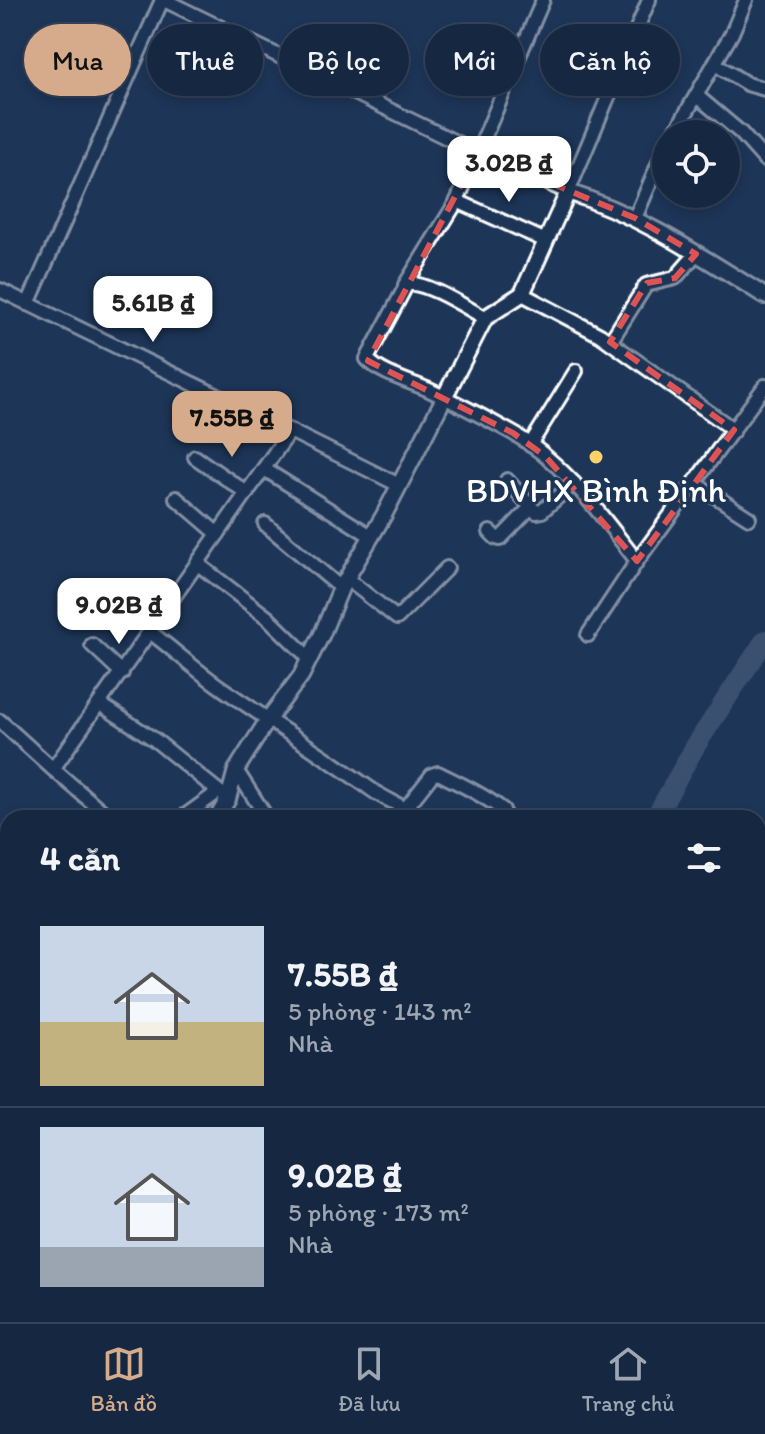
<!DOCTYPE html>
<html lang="vi">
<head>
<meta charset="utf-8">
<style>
	:root { --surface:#162841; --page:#23344c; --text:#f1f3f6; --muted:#9ea6b1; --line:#35445a; --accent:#d6ab8b }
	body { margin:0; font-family:Itim,sans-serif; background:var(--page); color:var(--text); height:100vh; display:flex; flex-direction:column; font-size:30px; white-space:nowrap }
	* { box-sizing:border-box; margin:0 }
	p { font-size:26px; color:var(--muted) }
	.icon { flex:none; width:44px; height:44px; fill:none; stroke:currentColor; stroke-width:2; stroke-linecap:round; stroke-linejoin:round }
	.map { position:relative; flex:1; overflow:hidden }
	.details { position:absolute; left:0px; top:810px; width:766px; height:512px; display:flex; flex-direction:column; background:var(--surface); border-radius:24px 24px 0 0; box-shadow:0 4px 12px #0003,0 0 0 2px var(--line) }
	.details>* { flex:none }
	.banner { position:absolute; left:24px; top:24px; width:718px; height:72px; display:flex; gap:16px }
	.controls { position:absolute; left:652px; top:120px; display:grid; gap:16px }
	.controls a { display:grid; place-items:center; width:88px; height:88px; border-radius:50%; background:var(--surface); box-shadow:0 4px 12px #0003,0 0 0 2px var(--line); font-size:40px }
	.price { position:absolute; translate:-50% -68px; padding:0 18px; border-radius:16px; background:#fff; color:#222; font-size:26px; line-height:52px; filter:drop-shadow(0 2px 4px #0008) }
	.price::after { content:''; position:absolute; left:50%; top:48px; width:24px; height:18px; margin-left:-12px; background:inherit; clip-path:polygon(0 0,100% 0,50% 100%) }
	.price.active { background:var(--accent); color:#111 }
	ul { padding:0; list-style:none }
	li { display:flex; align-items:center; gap:24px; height:200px; padding:0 40px }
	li+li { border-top:2px solid var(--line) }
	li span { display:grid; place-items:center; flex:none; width:224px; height:160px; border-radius:0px; color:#555 }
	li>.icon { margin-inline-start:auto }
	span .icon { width:96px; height:96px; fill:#fffc; stroke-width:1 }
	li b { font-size:34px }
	h2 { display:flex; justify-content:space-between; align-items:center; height:96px; padding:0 40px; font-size:34px }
	.chip { padding:0 28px; border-radius:36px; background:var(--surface); box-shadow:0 4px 12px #0003,0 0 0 2px var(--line); font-size:28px; line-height:72px }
	.chip.active { background:var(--accent); color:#111 }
	.dock { display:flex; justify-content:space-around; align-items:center; height:112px; border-top:2px solid var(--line); background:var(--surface); font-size:22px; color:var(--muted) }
	.dock a { display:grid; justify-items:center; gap:4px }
	.dock .active { color:var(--accent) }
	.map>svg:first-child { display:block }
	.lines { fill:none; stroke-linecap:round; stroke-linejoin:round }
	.river { stroke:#617289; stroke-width:20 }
	.minor-casing { stroke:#fff; stroke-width:18 }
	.tertiary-casing { stroke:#fff; stroke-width:20 }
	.minor { stroke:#1d3557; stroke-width:12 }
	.tertiary { stroke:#1d3557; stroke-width:14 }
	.marked { fill:none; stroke:#de5353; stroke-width:6; stroke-dasharray:16 10; stroke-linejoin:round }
	.poi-dot { fill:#ffd166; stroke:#1d3557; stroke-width:3 }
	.labels { text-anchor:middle; stroke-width:6; stroke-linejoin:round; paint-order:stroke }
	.poi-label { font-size:34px; fill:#fff; stroke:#1d3557 }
</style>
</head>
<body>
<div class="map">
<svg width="765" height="1322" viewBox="0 0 765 1322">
	<rect width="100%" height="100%" fill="#1d3557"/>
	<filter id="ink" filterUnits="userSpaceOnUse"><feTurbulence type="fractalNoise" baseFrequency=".0125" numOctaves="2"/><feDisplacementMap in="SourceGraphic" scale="16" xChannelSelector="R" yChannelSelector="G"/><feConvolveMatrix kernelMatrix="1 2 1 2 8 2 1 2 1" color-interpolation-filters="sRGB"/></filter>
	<g filter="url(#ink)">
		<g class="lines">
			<!-- river -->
			<g class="river">
				<path d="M655,818L696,745L765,640"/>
				<path d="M0,939L8,941"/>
				<path d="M455,1322L460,1314"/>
			</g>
			<defs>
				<g id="minor">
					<path d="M164,0L478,153L568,192L649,0"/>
					<path d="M715,64L747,84L765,89"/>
					<path d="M697,96L741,133L765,160"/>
					<path d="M674,134L732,33L746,0"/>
					<path d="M457,201L546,241"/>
					<path d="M635,218L666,146"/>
					<path d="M405,285L457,201L543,0"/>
					<path d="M0,290L290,431"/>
					<path d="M522,294L600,335L734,430"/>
					<path d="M28,304L162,0"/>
					<path d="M485,318C467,308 426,281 407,284L367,359C381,374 408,381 427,389C455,402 482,416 509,431C563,460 600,514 637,561"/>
					<path d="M610,342L646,285L675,278L696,254"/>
					<path d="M530,445L576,371"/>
					<path d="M195,457L247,493"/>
					<path d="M264,469L371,536"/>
					<path d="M507,480L531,507"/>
					<path d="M696,484L749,518"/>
					<path d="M176,498L218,534"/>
					<path d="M265,524L341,588"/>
					<path d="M490,532L496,538L500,539L531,507L536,512L542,511L574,483"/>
					<path d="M198,564L268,618L310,659"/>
					<path d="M347,579L397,618L447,568"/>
					<path d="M105,588L156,623"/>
					<path d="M150,632C174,650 198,672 223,689C272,723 323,755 372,790C387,801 405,806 419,818"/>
					<path d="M588,635L637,561L765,386"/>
					<path d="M92,645L122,673"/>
					<path d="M100,704L155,740L228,799"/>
					<path d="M0,721L53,769"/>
					<path d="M236,770L267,818"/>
					<path d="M406,808L432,775L438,773C460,784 484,795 503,810"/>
					<path d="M110,818L53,769L290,431L399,485"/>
					<path d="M182,818L218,792"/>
					<path d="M0,993L8,997"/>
					<path d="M758,1153L765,1144"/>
					<path d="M758,1166L765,1172"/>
					<path d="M563,1314L573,1322"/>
					<path d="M72,1322L77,1318"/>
					<path d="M246,1322L251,1314"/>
					<path d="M627,1322L633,1314"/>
				</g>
				<g id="tertiary">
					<path d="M217,818L228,799L236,770L269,718L301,676L322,634L341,588L384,515L485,318L522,294L568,192C640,215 701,256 765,296"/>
					<path d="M0,1235L8,1227"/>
				</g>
			</defs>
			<!-- minor casing -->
			<use href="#minor" class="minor-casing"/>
			<!-- tertiary casing -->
			<use href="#tertiary" class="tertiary-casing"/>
			<!-- minor -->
			<use href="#minor" class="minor"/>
			<!-- tertiary -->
			<use href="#tertiary" class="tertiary"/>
		</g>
	</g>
	<!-- marked area -->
	<path d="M0 0H765V1322H0ZM478,153L635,218L696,254L675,278L647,283L610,342L734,430L637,561L545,456L513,433L368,361Z" fill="#1d3557" fill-opacity=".55" fill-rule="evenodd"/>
	<path class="marked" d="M478,153L635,218L696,254L675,278L647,283L610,342L734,430L637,561L545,456L513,433L368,361Z"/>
	<!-- markers -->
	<circle class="poi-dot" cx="596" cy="457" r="8"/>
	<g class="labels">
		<!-- poi labels -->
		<g class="poi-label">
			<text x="596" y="502">BDVHX Bình Định</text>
		</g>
	</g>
</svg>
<div class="controls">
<a><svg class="icon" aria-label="locate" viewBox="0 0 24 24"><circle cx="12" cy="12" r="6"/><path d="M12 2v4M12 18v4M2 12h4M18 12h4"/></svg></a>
</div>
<b class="price" style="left:509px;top:204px">3.02B ₫</b>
<b class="price" style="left:153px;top:344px">5.61B ₫</b>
<b class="price active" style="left:232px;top:459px">7.55B ₫</b>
<b class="price" style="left:119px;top:646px">9.02B ₫</b>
<div class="banner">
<a class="chip active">Mua</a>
<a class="chip">Thuê</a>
<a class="chip">Bộ lọc</a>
<a class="chip">Mới</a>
<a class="chip">Căn hộ</a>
</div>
<section class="details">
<h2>4 căn<svg class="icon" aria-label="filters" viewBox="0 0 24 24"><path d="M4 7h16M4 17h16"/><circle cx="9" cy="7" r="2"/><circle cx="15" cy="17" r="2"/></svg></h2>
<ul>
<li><span style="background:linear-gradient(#c9d6e8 60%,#c2b280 0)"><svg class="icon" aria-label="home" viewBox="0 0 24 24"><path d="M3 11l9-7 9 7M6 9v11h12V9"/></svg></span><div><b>7.55B ₫</b><p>5 phòng · 143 m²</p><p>Nhà</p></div></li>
<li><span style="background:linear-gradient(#c9d6e8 75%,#9aa5b1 0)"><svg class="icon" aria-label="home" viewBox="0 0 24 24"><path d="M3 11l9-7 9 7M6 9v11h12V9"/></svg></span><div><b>9.02B ₫</b><p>5 phòng · 173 m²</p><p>Nhà</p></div></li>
</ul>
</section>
</div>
<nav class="dock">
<a class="active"><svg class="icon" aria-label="map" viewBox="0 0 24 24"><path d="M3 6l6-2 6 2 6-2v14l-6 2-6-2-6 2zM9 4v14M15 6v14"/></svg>Bản đồ</a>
<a><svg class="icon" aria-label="saved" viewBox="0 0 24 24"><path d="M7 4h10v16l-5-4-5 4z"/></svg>Đã lưu</a>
<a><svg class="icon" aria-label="home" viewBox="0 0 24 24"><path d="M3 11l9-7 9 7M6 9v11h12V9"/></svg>Trang chủ</a>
</nav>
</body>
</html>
